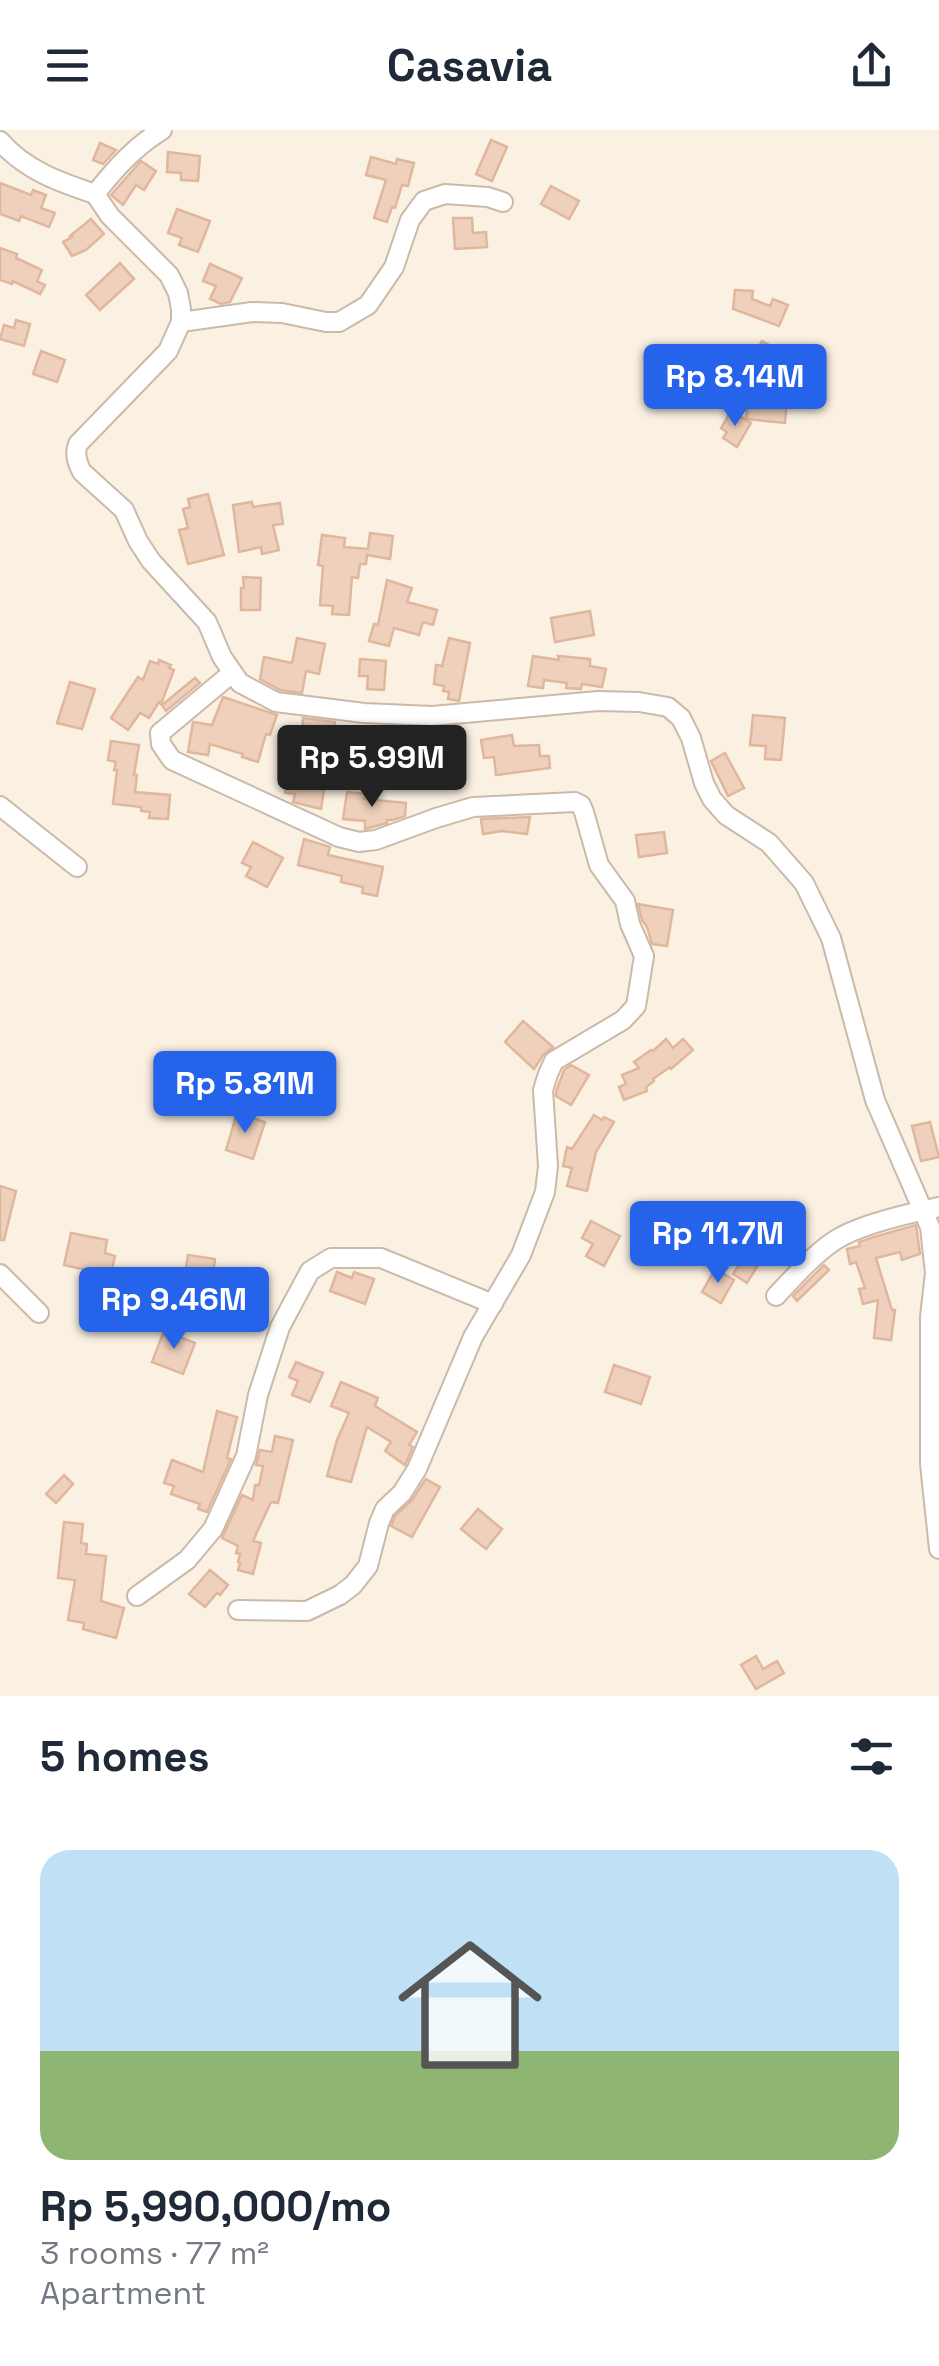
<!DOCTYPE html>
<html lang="en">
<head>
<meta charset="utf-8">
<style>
	:root { --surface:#fff; --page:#f2f2f3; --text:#1f2937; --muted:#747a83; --accent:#2563eb }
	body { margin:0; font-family:"Space Grotesk",sans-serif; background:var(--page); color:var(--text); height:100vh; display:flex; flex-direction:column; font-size:38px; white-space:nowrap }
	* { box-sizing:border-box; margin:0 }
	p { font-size:32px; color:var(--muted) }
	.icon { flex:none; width:55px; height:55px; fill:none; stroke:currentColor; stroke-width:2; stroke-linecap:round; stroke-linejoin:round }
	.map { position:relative; height:1566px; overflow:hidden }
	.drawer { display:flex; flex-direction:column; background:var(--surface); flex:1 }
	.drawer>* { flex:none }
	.price { position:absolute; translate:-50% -85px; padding:0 22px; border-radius:10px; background:var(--accent); color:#fff; font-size:32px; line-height:65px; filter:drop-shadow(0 2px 5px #0008) }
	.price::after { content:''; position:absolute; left:50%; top:60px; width:30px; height:22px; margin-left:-15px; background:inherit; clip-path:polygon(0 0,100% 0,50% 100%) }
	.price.on { background:#222; color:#fff }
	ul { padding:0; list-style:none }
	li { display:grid; align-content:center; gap:20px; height:530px; padding:0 40px }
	li span { display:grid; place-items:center; height:310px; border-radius:30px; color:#555 }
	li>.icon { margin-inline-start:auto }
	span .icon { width:180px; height:180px; fill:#fffc; stroke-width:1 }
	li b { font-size:42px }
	h2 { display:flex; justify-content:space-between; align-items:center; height:120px; padding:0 40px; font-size:42px }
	header { display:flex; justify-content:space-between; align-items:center; height:130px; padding:0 40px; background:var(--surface); font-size:45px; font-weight:700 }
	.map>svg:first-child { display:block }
	.building { fill:#efd0bc; stroke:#e0b79d; stroke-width:2.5 }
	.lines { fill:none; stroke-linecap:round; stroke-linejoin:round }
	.minor-casing { stroke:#cbb9aa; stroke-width:22 }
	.minor { stroke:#fff; stroke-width:18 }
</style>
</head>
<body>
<header><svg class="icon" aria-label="menu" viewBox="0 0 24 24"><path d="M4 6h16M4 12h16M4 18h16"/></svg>Casavia<svg class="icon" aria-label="share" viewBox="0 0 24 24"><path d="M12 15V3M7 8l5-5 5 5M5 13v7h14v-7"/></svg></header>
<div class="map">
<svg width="939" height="1566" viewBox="0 0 939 1566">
	<rect width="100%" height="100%" fill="#fbf1e3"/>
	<!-- building -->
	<g class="building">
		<path d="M491,10L507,17L492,51L476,44Z"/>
		<path d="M100,13L116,20L103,34L93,30Z"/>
		<path d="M168,22L200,26L198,51L181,50V43L167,42Z"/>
		<path d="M371,27L396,34L397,29L414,33L408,56L402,55L395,78L392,77L387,92L374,88L386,50L366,45Z"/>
		<path d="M141,31L156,41L144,60L136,55L123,75L111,65Z"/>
		<path d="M0,53L31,65L33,60L46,65L41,78L55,83L49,97L21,86L19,91L0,84Z"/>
		<path d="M551,56L579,71L569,89L541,74Z"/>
		<path d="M177,79L210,91L198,122L179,115L182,108L168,103Z"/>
		<path d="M453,88H472L473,103L486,102L487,117L455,119Z"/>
		<path d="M91,89L104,104L86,120L72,126L63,112L72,107L70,106Z"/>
		<path d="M0,118L17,124L16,128L42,140L37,151L45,155L40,164L13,151L12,154L0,150Z"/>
		<path d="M120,133L134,149L100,180L86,165Z"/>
		<path d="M210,134L242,148L230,172L221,174L210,169L216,156L203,151Z"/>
		<path d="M735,160L753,161L752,169L770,176L773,169L788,175L779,196L733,179Z"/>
		<path d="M16,190L30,194L24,216L0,209L4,195L14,198Z"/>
		<path d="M762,211L780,221L777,228L783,232L773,249L784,250L783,257L791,258L790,268H787L785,293L746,289L748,272H753L756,237L749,234Z"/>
		<path d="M41,221L65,230L57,252L33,244Z"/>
		<path d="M731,281L751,293L737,317L723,308L727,302L721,298Z"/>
		<path d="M208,364L224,425L188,434L179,400L188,398L183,379L190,377L188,369Z"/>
		<path d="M252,372L253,377L280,373L283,394L273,395L279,420L262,424L261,417L239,422L233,375Z"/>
		<path d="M370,403L393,406L390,429L367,425L366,434H360L358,448L352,447L349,485L332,484L333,476L320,475L323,436L318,435L322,405L345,408L344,417L368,419Z"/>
		<path d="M243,447L261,448L260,480H241V458H244Z"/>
		<path d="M387,450L412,458L407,472L437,480L433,495L423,492L419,505L394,498L389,516L369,511L374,494L378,495Z"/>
		<path d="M590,481L594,505L555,512L551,488Z"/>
		<path d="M297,508L325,514L319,544L306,541L302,563L280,560L260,549L264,527L292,533Z"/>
		<path d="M449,508L470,513L459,571L448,569L449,562L443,561L444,556L434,554L436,535L442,536Z"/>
		<path d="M533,526L559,530L558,526L590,529V536L606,539L602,557L582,554L581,559L566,558L567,553L544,550L543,558L528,556Z"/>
		<path d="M360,529L386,531L384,560L367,559L368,546H359Z"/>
		<path d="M159,530L171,535L169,538L174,540L161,574L159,572L149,588L140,583L128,600L111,588L138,547L143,550L150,531L158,534Z"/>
		<path d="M195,548L200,553L166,581L162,575Z"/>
		<path d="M70,552L95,559L82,599L57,593Z"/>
		<path d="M223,567L277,585L270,605L266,604L258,632L242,627L243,624L210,614L208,625L188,622L193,592L212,595Z"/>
		<path d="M753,585L785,588L781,630L765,629L766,616L750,615Z"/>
		<path d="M303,588L335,592L334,599L356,601L355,614L372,616L370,634L334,630L336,611L302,609Z"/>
		<path d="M512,605L514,616L539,615L540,626H549L550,638L496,645L494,627L484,628L481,610Z"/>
		<path d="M111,611L139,615L134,645H137L135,662L170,665L168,689L149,688L150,682L141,681V677L113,674L117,640H114L116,632L108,630Z"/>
		<path d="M725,623L744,658L728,666L711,631Z"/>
		<path d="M287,648L325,653L321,679L293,672L295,664L285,663Z"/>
		<path d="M347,662L365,664L364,669L406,673L405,686L393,690H387V693L365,699V691L343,689Z"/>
		<path d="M530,687L527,704L502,701L483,704L481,689Z"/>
		<path d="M664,702L667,723L639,727L636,705Z"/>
		<path d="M304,709L330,717L328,725L383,737L377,766L362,763L363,757L341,752L342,746L298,735Z"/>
		<path d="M253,712L283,728L267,757L246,746L251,737L242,733Z"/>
		<path d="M638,774L673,780L667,816L652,814L647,797L642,790Z"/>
		<path d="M523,891L553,917L543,925L534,939L505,912Z"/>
		<path d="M666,909L673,918L683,909L693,920L671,939L670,937L653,949L654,951L646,957L647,961L624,970L619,957L626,954L622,945L639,938L634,932L651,920L653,921Z"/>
		<path d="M571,935L589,945L571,975L556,966V962L564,940Z"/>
		<path d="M237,983L265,992L253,1029L226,1020Z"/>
		<path d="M594,985L602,990L604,987L614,992L596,1022L587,1061L567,1056L572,1038L563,1036L567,1017L572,1019Z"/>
		<path d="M930,992L939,1027L921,1031L912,996Z"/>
		<path d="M0,1056L16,1061L4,1110H0Z"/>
		<path d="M591,1091L620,1106L604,1136L586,1126L593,1114L582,1108Z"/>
		<path d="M916,1095L920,1124L902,1130L900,1122L876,1128L892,1180H895L891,1210L874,1208L878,1170L863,1174L859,1159L865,1158L856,1132L850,1134L847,1119L860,1116L859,1112L874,1107Z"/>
		<path d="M71,1103L107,1110L105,1123L115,1126L109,1152L90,1147L91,1141L64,1135Z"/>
		<path d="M750,1118L763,1127L747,1153L733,1144Z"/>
		<path d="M188,1125L215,1129L209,1173L189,1170L190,1158L183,1157Z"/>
		<path d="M824,1135L829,1140L797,1171L793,1166Z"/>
		<path d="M715,1139L734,1150L721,1173L702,1162Z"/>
		<path d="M337,1142L352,1148L354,1142L374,1149L365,1174L330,1161Z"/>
		<path d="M164,1201L195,1213L183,1244L152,1232Z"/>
		<path d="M296,1232L323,1243L310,1272L292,1265L298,1251L289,1247Z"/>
		<path d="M614,1235L650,1247L641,1274L605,1262Z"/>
		<path d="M341,1252L378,1268L375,1276L417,1302L409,1315L413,1317L405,1335L385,1321L391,1312L367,1297L351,1352L327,1346L337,1310L349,1283L331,1276Z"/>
		<path d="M217,1281L237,1287L227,1328L231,1329L207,1382L198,1379L200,1374L171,1364L174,1356L164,1353L172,1330L203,1342Z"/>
		<path d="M275,1306L293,1310L278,1373L271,1372L253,1411L261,1413L253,1444L238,1440L240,1433L238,1432L240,1424L236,1423L238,1416L222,1408L242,1365L253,1370L255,1355H259L263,1336L256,1335L260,1320L272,1322Z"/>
		<path d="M64,1345L73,1354L56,1373L46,1364Z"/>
		<path d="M426,1349L440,1357L412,1407L391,1396L395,1386L412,1370Z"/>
		<path d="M478,1379L502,1399L486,1419L461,1399Z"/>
		<path d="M64,1392L83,1394L81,1413L87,1414L86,1424L106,1426L101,1471L124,1478L116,1508L83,1499L84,1493L68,1490L75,1450L58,1448Z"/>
		<path d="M210,1440L228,1455L220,1465L217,1463L205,1477L189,1464Z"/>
		<path d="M756,1526L763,1539L777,1531L784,1543L756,1559L741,1535Z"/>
	</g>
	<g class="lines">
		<defs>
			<g id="minor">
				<path d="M162,0C134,17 115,39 95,64L110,86L169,145L178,163L181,179V192L168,221L78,314C74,324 77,333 82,342L124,380L138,411L151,431L207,492L222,527L240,553L276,572L364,583L432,586L598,571L639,572L668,577L681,588L691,608L704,653L712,669L726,685L769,713L804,753L831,808L875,970L930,1097L935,1143L930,1187V1334L939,1419"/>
				<path d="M0,11C25,40 59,52 95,64"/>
				<path d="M181,192L252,182L282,183L326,192H339L368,175L394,137L410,90L424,71L445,64L488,67L503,72"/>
				<path d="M232,543L160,603L161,614L172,630L339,707L359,712L376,710L436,688L473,677L575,672L581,675L584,682L599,735L625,771L630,794L644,826L636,876L623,890L554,931L548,944L543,960L548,1036L545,1062L521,1125L473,1207L417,1339L402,1363L385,1379L379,1393L368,1436L353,1455L340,1465L307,1481L238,1480"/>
				<path d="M0,676L77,737"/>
				<path d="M0,1144L39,1183"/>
				<path d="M776,1166C794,1147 812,1126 834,1111C857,1095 910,1083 939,1077"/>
				<path d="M137,1466L187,1430L213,1399L246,1326L258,1265L280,1197L310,1141L331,1128H381L493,1174"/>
			</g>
		</defs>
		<!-- minor casing -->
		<use href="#minor" class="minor-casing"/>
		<!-- minor -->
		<use href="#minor" class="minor"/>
	</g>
</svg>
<b class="price" style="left:735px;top:299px">Rp 8.14M</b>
<b class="price on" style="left:372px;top:680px">Rp 5.99M</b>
<b class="price" style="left:245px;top:1006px">Rp 5.81M</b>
<b class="price" style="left:718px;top:1156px">Rp 11.7M</b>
<b class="price" style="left:174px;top:1222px">Rp 9.46M</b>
</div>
<section class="drawer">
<h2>5 homes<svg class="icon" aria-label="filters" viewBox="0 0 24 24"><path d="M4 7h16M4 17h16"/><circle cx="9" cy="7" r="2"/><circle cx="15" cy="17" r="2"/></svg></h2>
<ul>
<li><span style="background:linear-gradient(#bfe0f5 65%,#8fb573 0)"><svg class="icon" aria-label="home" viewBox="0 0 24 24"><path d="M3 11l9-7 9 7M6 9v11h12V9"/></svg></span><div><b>Rp 5,990,000/mo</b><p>3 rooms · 77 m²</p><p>Apartment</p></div></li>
</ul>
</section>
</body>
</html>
